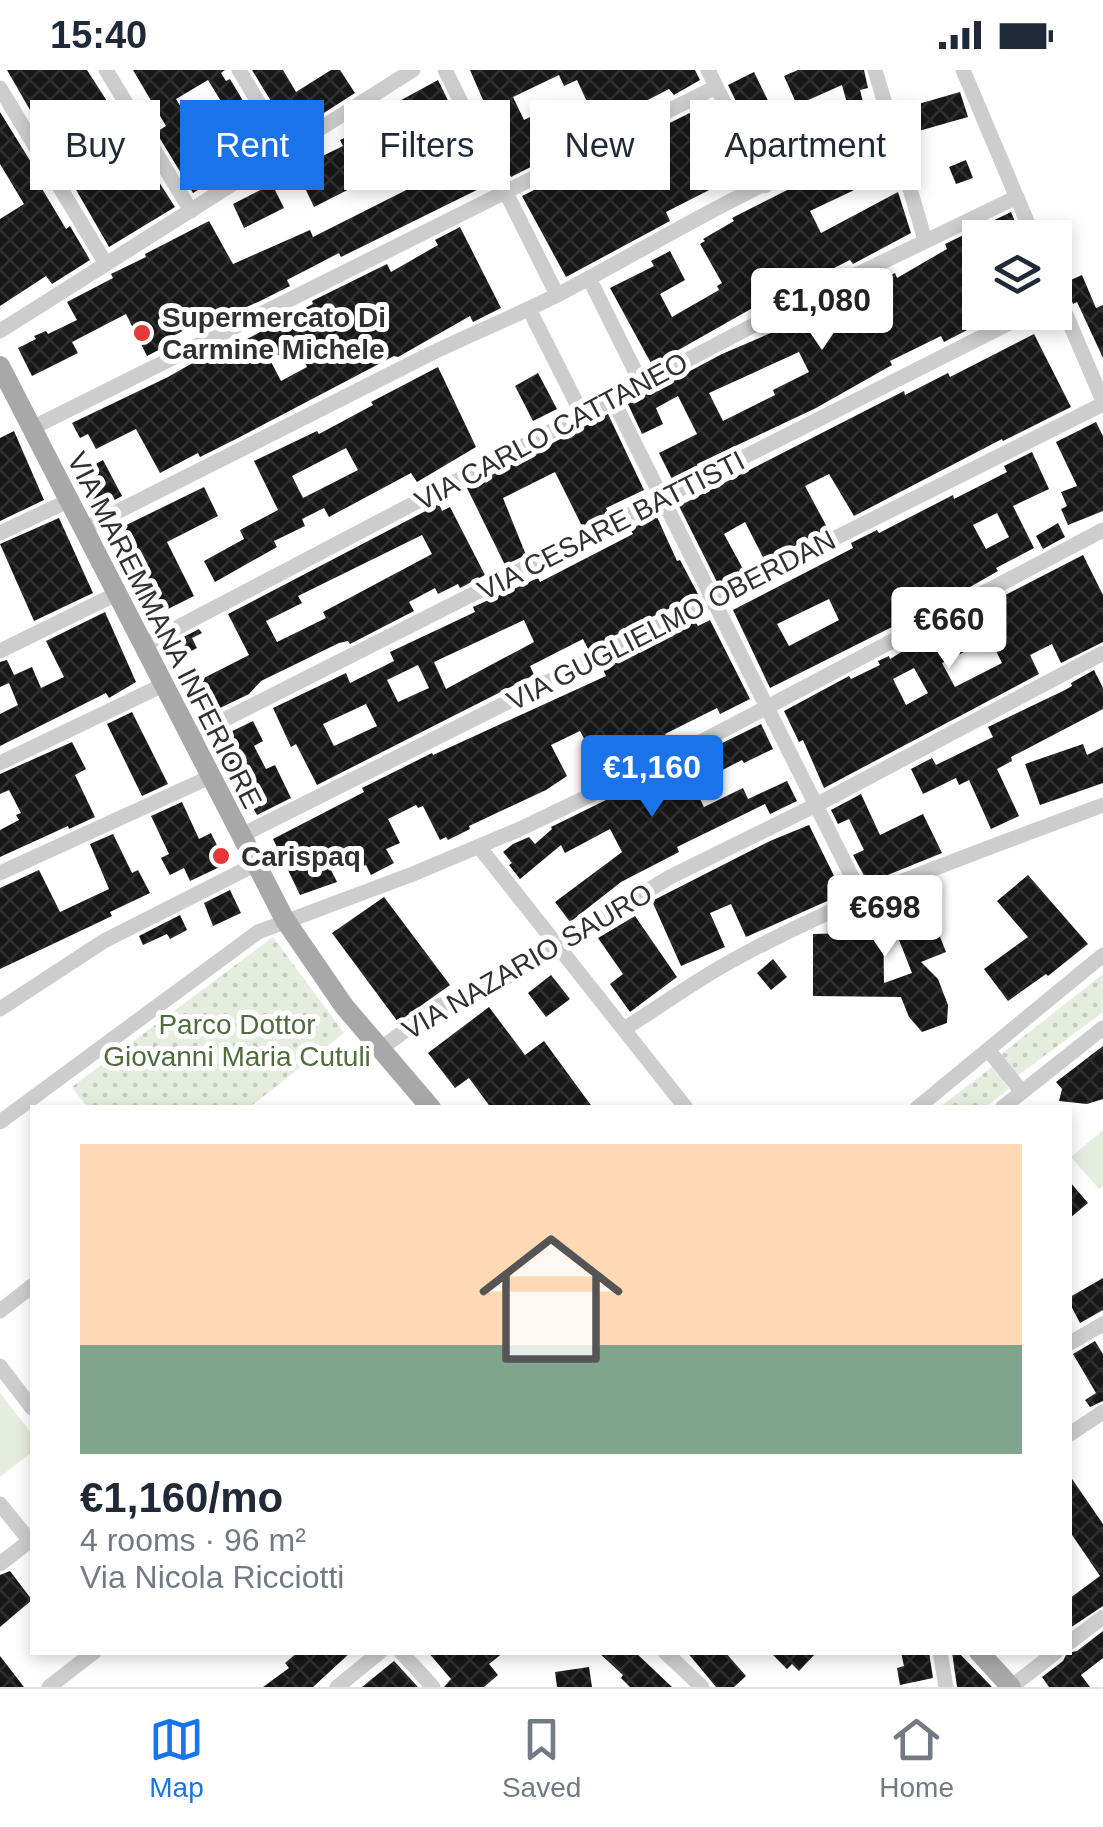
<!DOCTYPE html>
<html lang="en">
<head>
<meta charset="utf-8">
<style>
	:root { --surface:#fff; --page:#f2f2f3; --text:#1f2937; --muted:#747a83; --line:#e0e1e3; --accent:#1a73e8 }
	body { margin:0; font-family:Arial,sans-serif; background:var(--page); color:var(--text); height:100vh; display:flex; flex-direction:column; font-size:38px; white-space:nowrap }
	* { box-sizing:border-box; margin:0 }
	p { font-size:32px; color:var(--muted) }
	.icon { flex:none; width:55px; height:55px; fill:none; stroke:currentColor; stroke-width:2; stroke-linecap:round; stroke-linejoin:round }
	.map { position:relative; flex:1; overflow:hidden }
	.details { position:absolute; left:30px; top:1035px; width:1042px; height:550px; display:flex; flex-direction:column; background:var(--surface); border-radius:0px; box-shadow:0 5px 15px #0003 }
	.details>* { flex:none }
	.hud { position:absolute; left:30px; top:30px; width:1045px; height:90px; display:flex; gap:20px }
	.fabs { position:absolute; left:962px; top:150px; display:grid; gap:20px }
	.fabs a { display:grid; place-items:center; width:110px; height:110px; border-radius:0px; background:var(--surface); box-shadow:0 5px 15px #0003; font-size:50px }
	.price { position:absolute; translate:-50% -85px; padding:0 22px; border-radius:10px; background:#fff; color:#222; font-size:32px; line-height:65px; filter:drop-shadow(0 2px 5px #0008) }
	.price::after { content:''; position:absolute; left:50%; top:60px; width:30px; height:22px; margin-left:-15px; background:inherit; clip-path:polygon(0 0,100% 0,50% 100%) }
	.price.active { background:var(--accent); color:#fff }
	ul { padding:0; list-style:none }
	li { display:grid; align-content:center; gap:20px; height:530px; padding:0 50px }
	li span { display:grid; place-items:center; height:310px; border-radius:0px; color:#555 }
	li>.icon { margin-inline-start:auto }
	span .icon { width:180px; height:180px; fill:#fffc; stroke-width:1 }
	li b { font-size:42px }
	.chip { padding:0 35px; border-radius:0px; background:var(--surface); box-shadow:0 5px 15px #0003; font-size:35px; line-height:90px }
	.chip.active { background:var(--accent); color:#fff }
	.status { display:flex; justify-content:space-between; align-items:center; height:70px; padding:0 50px; background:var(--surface); direction:ltr }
	.status svg { height:28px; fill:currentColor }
	.dock { display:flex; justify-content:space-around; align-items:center; height:140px; border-top:2px solid var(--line); background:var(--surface); font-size:28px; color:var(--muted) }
	.dock a { display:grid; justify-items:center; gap:5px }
	.dock .active { color:var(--accent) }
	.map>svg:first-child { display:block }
	.green { fill:#e5edde }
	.park { fill:url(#park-dots) }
	.building { fill:url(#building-cross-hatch); fill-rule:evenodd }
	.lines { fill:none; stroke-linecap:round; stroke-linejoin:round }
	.minor { stroke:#cdcdcd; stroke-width:15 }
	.major { stroke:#a8a8a8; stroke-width:20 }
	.poi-dot { fill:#e43935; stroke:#fff; stroke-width:4 }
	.labels { text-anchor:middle; stroke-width:10; stroke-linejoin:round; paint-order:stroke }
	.poi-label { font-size:28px; font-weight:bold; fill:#303030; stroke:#fff; text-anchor:start }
	.street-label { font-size:28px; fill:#303030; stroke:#fff }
	.park-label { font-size:28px; fill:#4e6c3d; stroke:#fff }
</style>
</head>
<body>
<div class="status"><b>15:40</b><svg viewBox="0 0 49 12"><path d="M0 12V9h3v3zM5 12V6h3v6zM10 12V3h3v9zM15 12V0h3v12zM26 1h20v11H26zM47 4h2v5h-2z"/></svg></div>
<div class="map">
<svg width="1103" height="1617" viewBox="0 0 1103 1617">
	<defs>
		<pattern id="park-dots" width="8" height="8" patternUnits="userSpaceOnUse" patternTransform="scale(2.5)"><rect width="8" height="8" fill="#e5edde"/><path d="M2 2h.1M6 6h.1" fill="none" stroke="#c5ccbf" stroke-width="1.8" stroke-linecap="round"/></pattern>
		<pattern id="building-cross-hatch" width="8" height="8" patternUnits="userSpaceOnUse" patternTransform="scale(2.5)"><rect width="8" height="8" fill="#171717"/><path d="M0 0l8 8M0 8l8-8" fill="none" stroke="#303030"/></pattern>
	</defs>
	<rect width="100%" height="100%" fill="#fff"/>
	<!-- green -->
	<g class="green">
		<path d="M1103,1060V1116L1099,1119L1071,1087Z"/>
		<path d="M0,1323L32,1364V1382L0,1407Z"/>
	</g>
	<!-- park -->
	<g class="park">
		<path d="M273,867L344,963L250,1037H87L72,1017Z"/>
		<path d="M1103,904V942L1016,1007L999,986Z"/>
		<path d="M992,997L1009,1019L985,1037H940Z"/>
	</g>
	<!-- building -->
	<g class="building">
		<path d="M7,0H87L175,137L109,177Z"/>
		<path d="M133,0H225L221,3L226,11L230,9L270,76L193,123L156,62L166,56ZM208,10L238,59L207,79L176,29Z"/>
		<path d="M252,0H283L296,22L331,0H340L355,23L291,64Z"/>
		<path d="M470,0H695L700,10L674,25L669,19L619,45L622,50L600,60L577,10L564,16L559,5L513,27L524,50L560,32L580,72L511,107L475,34L483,30Z"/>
		<path d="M798,0H864L868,18L860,20L866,44L851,48L842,15L797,35L784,6Z"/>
		<path d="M754,2L779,53L785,50L802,84L769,99L728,15Z"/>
		<path d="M438,10L489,114L341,187L339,183L287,210L290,216L260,231L224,247L221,241L173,266L176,271L147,286L126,244L72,272L78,283L32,306L18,278L36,269L34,266L46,261L48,264L77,250L67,232L113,208L111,204L146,187L145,184L209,151L233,194L310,160L313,167L450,98L427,46L376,77L387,100L314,137L296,99L343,76L340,70L373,55L370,47Z"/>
		<path d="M960,22L968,47L908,64L901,39Z"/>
		<path d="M708,34L747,105L723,118L721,114L666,142L670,151L566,207L522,126Z"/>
		<path d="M0,42L42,110L38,112L66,159L70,156L90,190L52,214L46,206L0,236V149L24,134L0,94Z"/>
		<path d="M878,80L890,103L810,141L821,163L898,122L911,163L853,194L850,190L802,214L804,218L775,232L772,227L652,295L610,218L654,196L651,191L670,181L685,210L660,224L672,247L719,220L717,216L722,213L700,174L705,171L703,169L734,151L732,148L813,107Z"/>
		<path d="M966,90L973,108L956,114L949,97Z"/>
		<path d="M272,114L284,138L244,158L233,134Z"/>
		<path d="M1011,142L1022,168H980V249L969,254L971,258L944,272L941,266L890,291L892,295L816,338L697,394L698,398L673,411L659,383L697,364L678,326L656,338L663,354L642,364L628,334L722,284L813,245L895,203L897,208L947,179L945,174ZM799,282L809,302L773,320L775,325L723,351L709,323Z"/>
		<path d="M460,157L501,238L473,252L470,246L398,287L394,286L238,368L200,387L198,383L160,403L136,359L96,379L88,364L80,368L72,353L168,307L228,273L230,278L313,234L312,231L387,194L391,202L438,175L435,170ZM296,275L307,297L281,311L270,290Z"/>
		<path d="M1082,205L1096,238L1103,235V288L1077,232L1073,234L1064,213Z"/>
		<path d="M1034,264L1071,337L1003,371L1002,369L854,446L829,404L805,416L828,459L765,491L745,452L724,464L744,501L718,514L679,436L904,321L905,325L948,303L950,307Z"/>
		<path d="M438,297L476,377L417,412L411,403L329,447L324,438L302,449L305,456L274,471L277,477L215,512L204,491L244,469L240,460L278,440L254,391L317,361L319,364L373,335L371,332ZM346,378L358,400L303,428L292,406Z"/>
		<path d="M538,303L557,339L533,351L515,316Z"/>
		<path d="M608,344L644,420L606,438L608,443L582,456L555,402L503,428L526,485L505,495L467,418Z"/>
		<path d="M1096,352L1103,366V441L1068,455L1061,439L1067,436L1061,422L1077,416L1056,372Z"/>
		<path d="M14,361L44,430L0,451V368Z"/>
		<path d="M1032,382L1049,419L1013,436L1034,478L996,498L998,501L956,525L770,618L733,540L853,478L851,473L877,460L879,463L953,425L954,429L1007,402L1004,396ZM997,443L1009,467L986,479L973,455ZM829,529L839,550L789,576L777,554Z"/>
		<path d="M103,390L122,426L98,439L79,403Z"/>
		<path d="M204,417L218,446L167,472L194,526L156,545L130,493L126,495L110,463Z"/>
		<path d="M439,434L442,441L450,437L485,505L460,518L458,514L438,524L435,518L409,532L414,541L350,574L348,571L339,573L261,611L249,624L216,640L200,610L249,585L228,544ZM422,465L432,484L323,542L326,548L277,572L266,551L302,533L298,526Z"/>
		<path d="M657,447L677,491L680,490L698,524L588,579L583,569L530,596L534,605L317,715L296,674L291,677L273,638L346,603L350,613L394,591L390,582L475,542L473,537L538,508L540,512L633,464L630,459ZM524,550L534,572L446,619L434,592ZM418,595L429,618L398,632L387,610ZM366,634L377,656L334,676L323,654Z"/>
		<path d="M59,448L93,523L34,551L0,474Z"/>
		<path d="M1058,453L1065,467L1043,479L1036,466Z"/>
		<path d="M1083,485L1103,525V572L1061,593L1052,574L1030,585L1039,604L824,718L803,670L799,672L784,641L849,606L851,609L880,595L878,591L889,586L890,589L937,560ZM990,569L1002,593L955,617L942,593ZM914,598L928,623L906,635L893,609Z"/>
		<path d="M105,542L136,612L109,628L106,623L0,676V644L18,635L9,613L0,617V592L7,590L14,605L32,597L41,618L64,607L46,571Z"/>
		<path d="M710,550L750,629L720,644L717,638L665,664L667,667L618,689L623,697L604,706L580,661L551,675L567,706L546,720L469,756L470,759L448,770L446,767L440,770L423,736L418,738L416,735L388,749L400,773L386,779L394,793L371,805L366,795L358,799L349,781L327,792L337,812L300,825L273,769L364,722L362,718L432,683L433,685L606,606L602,597L695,551L698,556Z"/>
		<path d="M199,559L202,563L192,568L197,578L178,588L170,574Z"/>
		<path d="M1094,600L1103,618V639L1011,687L1012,691L997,699L1019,746L991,759L969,710L959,715L956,708L923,724L911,699L932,688L936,695L993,667L988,657L1065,620L1072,616L1071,613Z"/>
		<path d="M132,642L168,714L142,726L107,654Z"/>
		<path d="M253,651L263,671L254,676L266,699L275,695L291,728L257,745L216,669Z"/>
		<path d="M761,654L773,679L744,693L742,690L693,715L704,737L743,718L748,729L787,711L797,731L770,744L765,734L677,777L679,782L621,812L570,852L555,832L622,782L610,759L565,783L561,775L520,809L509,795L512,793L503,782L513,774L529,767L535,774L552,759L551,757Z"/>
		<path d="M72,672L86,699L75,705L95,747L69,759L68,756L0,787V760L19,750L16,745L21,743L9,720L0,724V704Z"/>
		<path d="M1083,674L1087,685L1103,677V713L1040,735L1025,694Z"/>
		<path d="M861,724L880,765L923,744L942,783L868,813L853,785L864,780L849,749L838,754L831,740Z"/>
		<path d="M182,732L199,769L211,763L226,794L190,811L184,798L170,805L161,788L169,784L151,746Z"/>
		<path d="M809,755L843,824L746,867L731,834L710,843L725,877L681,896L652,831L770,771Z"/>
		<path d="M113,764L132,803L138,800L150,823L110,842L112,846L0,899V818L39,800L60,842L109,819L90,774Z"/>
		<path d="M1028,805L1088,874L1048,906L1046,904L1008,931L984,899L1028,867L997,831Z"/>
		<path d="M920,816L946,882L921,892L938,909L948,935L947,953L922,962L909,947L901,927L813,926V864L855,863V844L867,838H883L884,913L912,903L886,837H898L894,827Z"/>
		<path d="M230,820L241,843L213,856L204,833Z"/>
		<path d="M384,827L450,915L398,952L332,863Z"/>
		<path d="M180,845L187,860L170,869L167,864L143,875L139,866Z"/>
		<path d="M635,846L677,907L630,942L610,914L623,904L598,868Z"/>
		<path d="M773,889L787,907L771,920L757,903Z"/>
		<path d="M551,905L570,929L546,947L528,923Z"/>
		<path d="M489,937L525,985L544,971L593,1038H491L469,1008L455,1018L428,983Z"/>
		<path d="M1103,976V1029L1087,1034L1059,1031L1062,1019L1056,1012Z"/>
		<path d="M1070,1112L1088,1133L1070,1148Z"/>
		<path d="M1103,1208V1240L1080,1253L1070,1234V1227Z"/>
		<path d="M1095,1271L1103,1284V1331L1090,1337L1085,1330L1096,1323L1073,1284Z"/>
		<path d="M1070,1406L1103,1454V1536L1070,1558V1528L1100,1506L1070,1462Z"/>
		<path d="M10,1501L32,1530L0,1557V1505Z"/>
		<path d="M1103,1561V1588L1081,1605L1090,1617H1049L1042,1607L1063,1591L1067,1583L1077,1581Z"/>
		<path d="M298,1582H351L313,1617H263L289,1598L285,1593Z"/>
		<path d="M428,1582H504L489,1594L498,1605L484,1617H444L451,1609Z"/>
		<path d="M598,1582H635L672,1617H630L621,1608L623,1605Z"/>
		<path d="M687,1582H725L746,1606L734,1617H716Z"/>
		<path d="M770,1582H817L799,1601L792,1594L787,1599Z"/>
		<path d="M901,1582H929L933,1608L900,1615L897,1598L904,1596Z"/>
		<path d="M952,1582H958L992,1617H957Z"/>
		<path d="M0,1586L24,1617H0Z"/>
		<path d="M394,1591L418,1617H362Z"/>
		<path d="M589,1597L592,1617H557L555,1602Z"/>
	</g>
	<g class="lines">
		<!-- minor -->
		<g class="minor">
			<path d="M106,0L191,141"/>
			<path d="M239,0L287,80"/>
			<path d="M445,0L557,225"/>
			<path d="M708,0L765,116"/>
			<path d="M875,0L925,170"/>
			<path d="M963,0L1034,168"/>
			<path d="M0,18L106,194"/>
			<path d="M589,208L641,313"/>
			<path d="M1055,219L1103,331"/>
			<path d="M529,239L582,344"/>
			<path d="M0,261L413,0"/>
			<path d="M612,328L862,827"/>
			<path d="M32,358L716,17"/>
			<path d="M83,459C198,402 313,342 428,285C471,264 516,246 559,224C667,168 775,97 893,63"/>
			<path d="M0,463L68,431"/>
			<path d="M142,576L773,245L1017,127"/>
			<path d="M0,581L116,524"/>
			<path d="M190,667L1031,242"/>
			<path d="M0,693L163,615"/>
			<path d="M240,766L1103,334"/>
			<path d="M480,778L686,1038"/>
			<path d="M0,803L210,707"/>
			<path d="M0,939L104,871L254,795"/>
			<path d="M624,959C661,936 696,910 735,889C852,825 978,782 1103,735"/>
			<path d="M379,980L438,936L486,920L670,807L818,734L1103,583"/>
			<path d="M989,981L1022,1022"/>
			<path d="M917,1038L1103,885"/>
			<path d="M1002,1038L1103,958"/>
			<path d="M0,1052L258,862L413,804L520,759L697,674L1103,460"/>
			<path d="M0,1241L32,1216"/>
			<path d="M1070,1273L1103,1254"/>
			<path d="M0,1296L32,1338"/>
			<path d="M1070,1364L1103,1342"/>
			<path d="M0,1434L30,1471"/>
			<path d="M0,1494L32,1469"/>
			<path d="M1070,1572L1103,1547"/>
			<path d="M401,1582L433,1617"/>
			<path d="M665,1582L702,1617"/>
			<path d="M940,1582L946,1617"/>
			<path d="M49,1617L94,1582"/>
			<path d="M337,1617L380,1582"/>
			<path d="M1011,1617L1056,1582"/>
		</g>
		<!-- major -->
		<g class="major">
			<path d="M0,296L285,850L344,936L431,1038"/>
			<path d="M979,1582L1011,1617"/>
		</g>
	</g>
	<!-- markers -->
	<g class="poi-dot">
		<circle cx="142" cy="263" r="10"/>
		<circle cx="221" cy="786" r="10"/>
	</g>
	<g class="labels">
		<!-- poi labels -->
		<g class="poi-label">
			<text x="162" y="257">Supermercato Di<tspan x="162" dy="32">Carmine Michele</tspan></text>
			<text x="241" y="796">Carispaq</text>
		</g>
		<!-- street labels -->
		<g class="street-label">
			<text transform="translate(551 361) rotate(-28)" y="10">VIA CARLO CATTANEO</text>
			<text transform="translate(611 455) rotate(-27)" y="10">VIA CESARE BATTISTI</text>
			<text transform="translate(671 550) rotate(-27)" y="10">VIA GUGLIELMO OBERDAN</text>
			<text transform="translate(165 560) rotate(63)" y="10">VIA MAREMMANA INFERIORE</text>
			<text transform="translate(527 891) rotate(-30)" y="10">VIA NAZARIO SAURO</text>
		</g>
		<!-- park labels -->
		<g class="park-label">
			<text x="237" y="964">Parco Dottor<tspan x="237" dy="32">Giovanni Maria Cutuli</tspan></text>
		</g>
	</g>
</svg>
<div class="fabs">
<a><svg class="icon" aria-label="layers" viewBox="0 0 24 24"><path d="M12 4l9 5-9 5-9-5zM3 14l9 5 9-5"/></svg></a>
</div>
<b class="price" style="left:822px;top:283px">€1,080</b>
<b class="price" style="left:949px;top:602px">€660</b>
<b class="price active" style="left:652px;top:750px">€1,160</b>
<b class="price" style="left:885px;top:890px">€698</b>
<div class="hud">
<a class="chip">Buy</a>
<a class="chip active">Rent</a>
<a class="chip">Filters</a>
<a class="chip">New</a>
<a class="chip">Apartment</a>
</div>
<section class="details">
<ul>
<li><span style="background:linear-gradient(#ffd9b3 65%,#7fa58c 0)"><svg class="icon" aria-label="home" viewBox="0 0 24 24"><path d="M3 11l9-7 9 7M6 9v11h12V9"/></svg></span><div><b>€1,160/mo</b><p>4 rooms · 96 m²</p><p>Via Nicola Ricciotti</p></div></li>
</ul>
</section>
</div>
<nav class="dock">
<a class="active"><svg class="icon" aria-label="map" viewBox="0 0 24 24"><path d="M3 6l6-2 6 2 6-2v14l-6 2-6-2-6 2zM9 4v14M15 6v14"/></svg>Map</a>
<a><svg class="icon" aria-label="saved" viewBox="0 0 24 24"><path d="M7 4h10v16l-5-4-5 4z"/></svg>Saved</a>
<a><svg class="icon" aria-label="home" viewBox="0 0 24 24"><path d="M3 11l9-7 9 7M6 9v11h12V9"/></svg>Home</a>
</nav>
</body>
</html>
